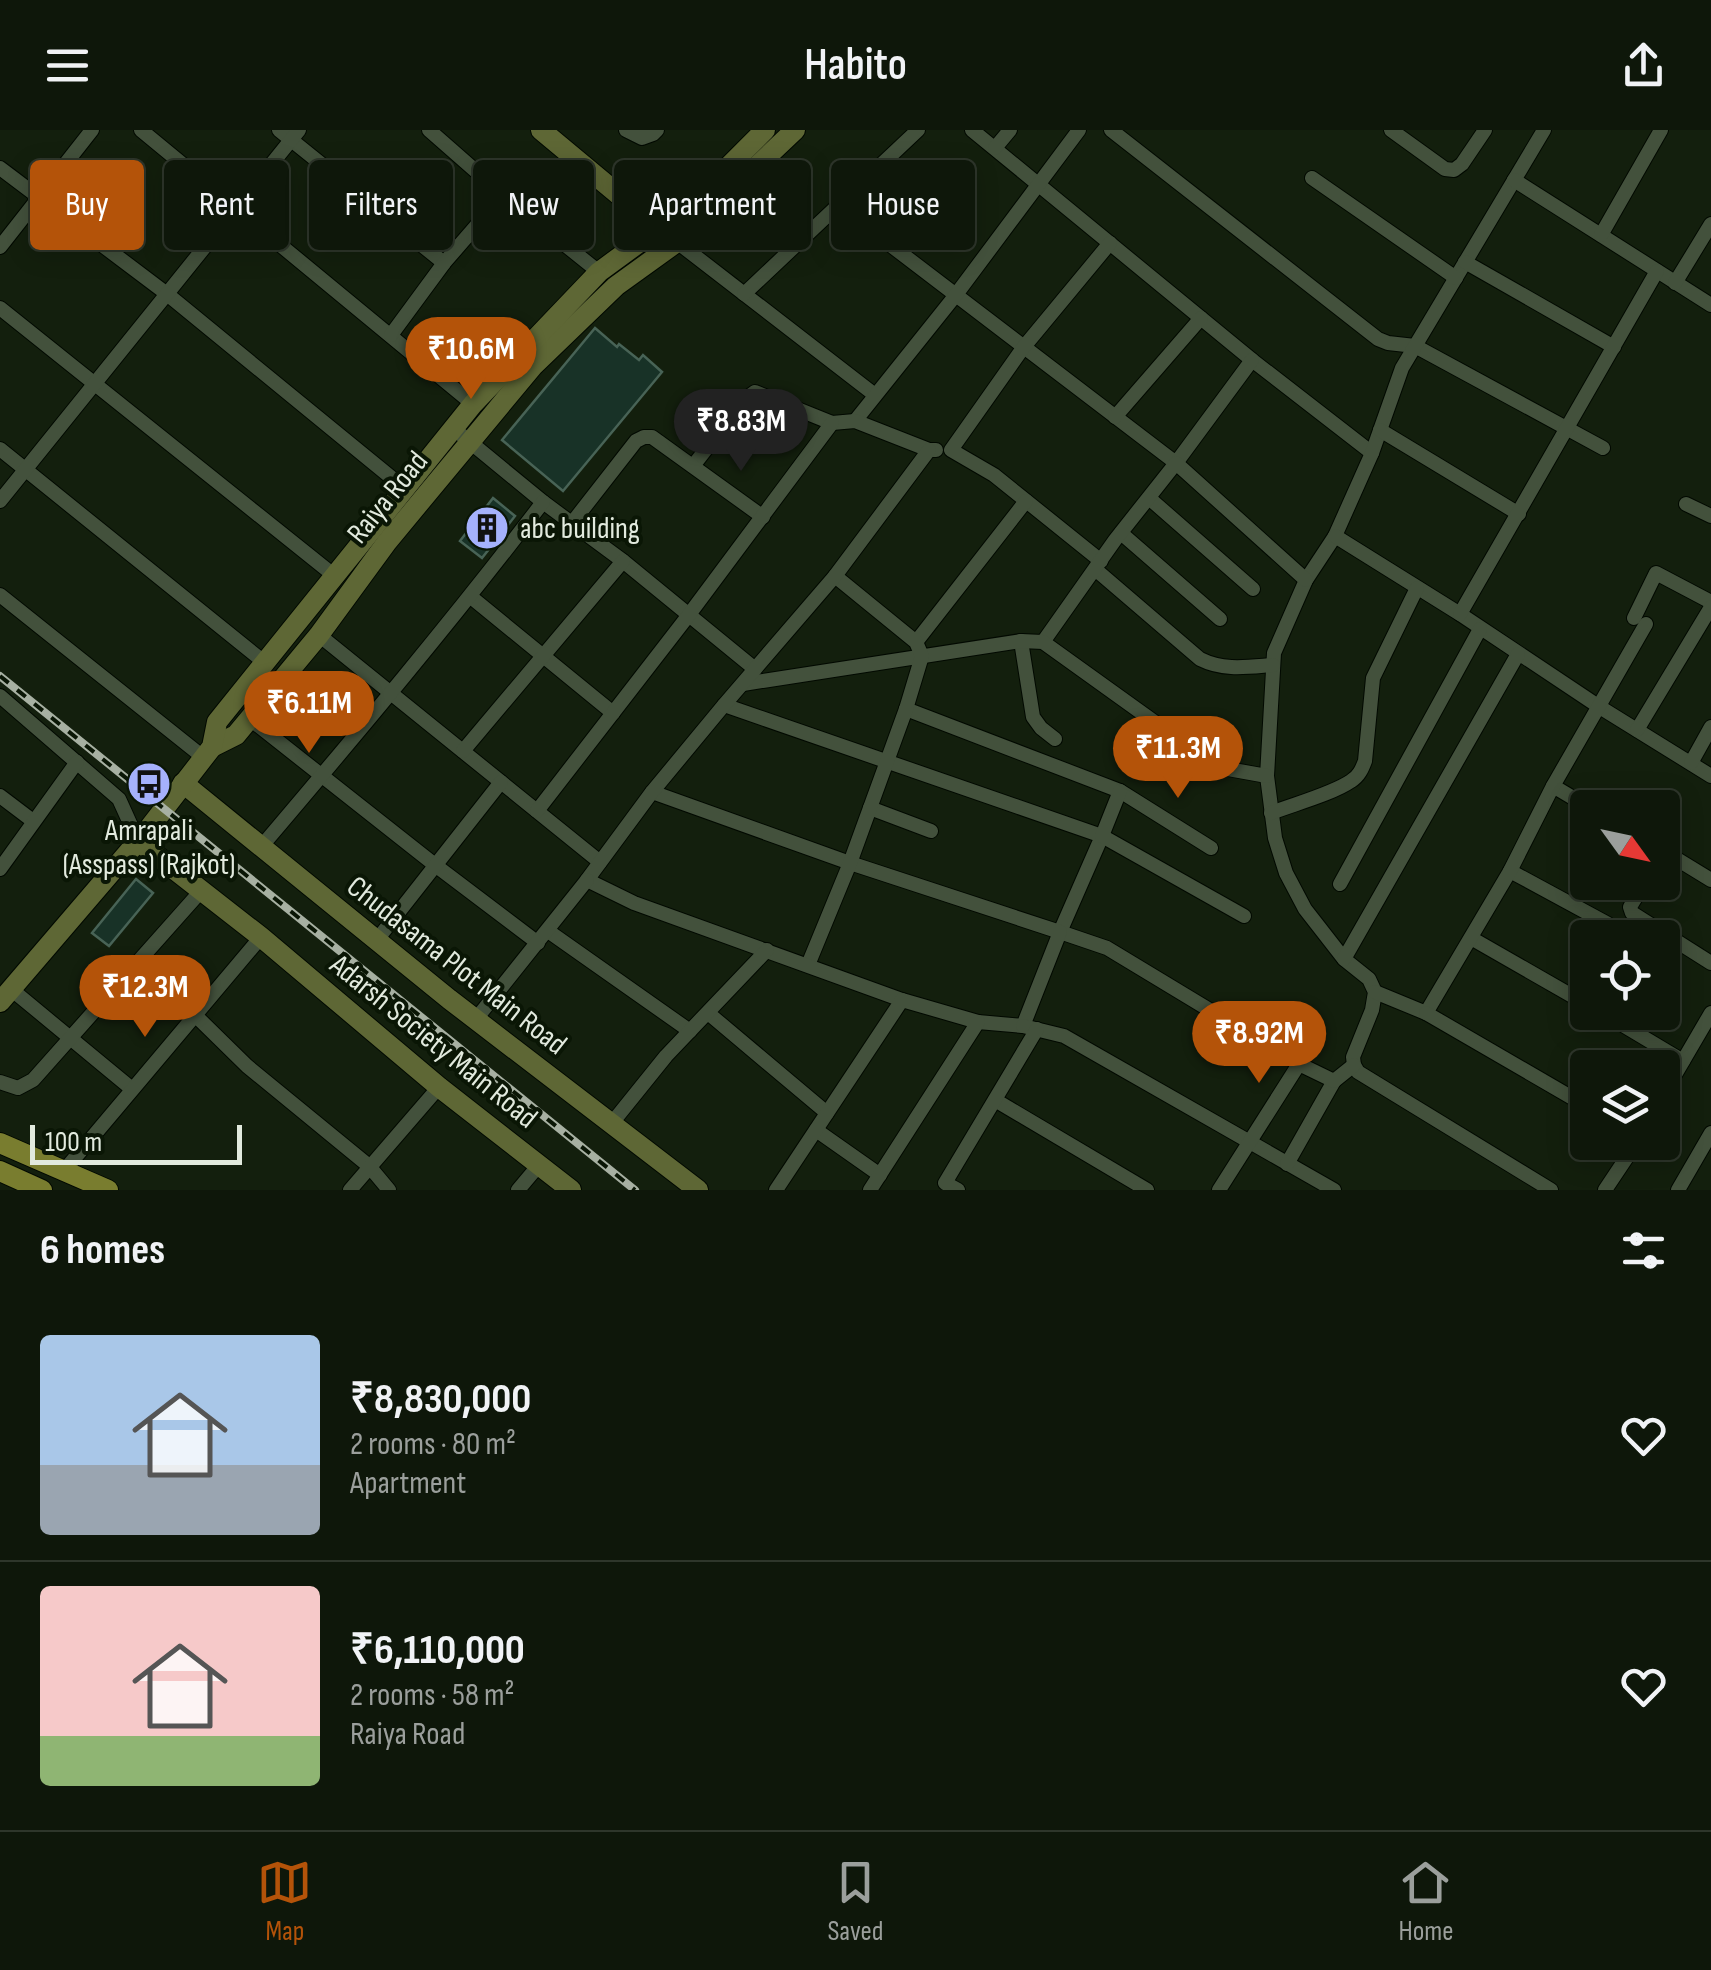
<!DOCTYPE html>
<html lang="en">
<head>
<meta charset="utf-8">
<style>
	:root { --surface:#0e170a; --page:#1c2418; --text:#f1f3f6; --muted:#9b9f9c; --line:#2e362b; --accent:#b45309 }
	body { margin:0; font-family:"Sofia Sans Condensed",sans-serif; background:var(--page); color:var(--text); height:100vh; display:flex; flex-direction:column; font-size:38px; white-space:nowrap }
	* { box-sizing:border-box; margin:0 }
	p { font-size:32px; color:var(--muted) }
	.icon { flex:none; width:55px; height:55px; fill:none; stroke:currentColor; stroke-width:2; stroke-linecap:round; stroke-linejoin:round }
	.map { position:relative; height:1060px; overflow:hidden }
	.sheet { display:flex; flex-direction:column; background:var(--surface); flex:1 }
	.sheet>* { flex:none }
	.hud { position:absolute; left:30px; top:30px; width:1000px; height:90px; display:flex; gap:20px }
	.needle { width:65px; rotate:123deg }
	.tools { position:absolute; left:1570px; top:660px; display:grid; gap:20px }
	.tools a { display:grid; place-items:center; width:110px; height:110px; border-radius:10px; background:var(--surface); box-shadow:0 5px 25px #0003,0 0 0 2px var(--line); font-size:50px }
	.scale { position:absolute; left:30px; bottom:25px; width:212px; box-sizing:border-box; padding-left:10px; border:5px solid #e2eade; border-top:0; font-size:28px; line-height:35px; white-space:nowrap; color:#e2eade; -webkit-text-stroke:8px #0a1605; paint-order:stroke }
	.price { position:absolute; translate:-50% -85px; padding:0 22px; border-radius:35px; background:var(--accent); color:#fff; font-size:32px; line-height:65px; filter:drop-shadow(0 2px 5px #0008) }
	.price::after { content:''; position:absolute; left:50%; top:60px; width:30px; height:22px; margin-left:-15px; background:inherit; clip-path:polygon(0 0,100% 0,50% 100%) }
	.price.current { background:#222; color:#fff }
	ul { padding:0; list-style:none }
	li { display:flex; align-items:center; gap:30px; height:250px; padding:0 40px }
	li+li { border-top:2px solid var(--line) }
	li span { display:grid; place-items:center; flex:none; width:280px; height:200px; border-radius:10px; color:#555 }
	li>.icon { margin-inline-start:auto }
	span .icon { width:120px; height:120px; fill:#fffc; stroke-width:1 }
	li b { font-size:42px }
	h2 { display:flex; justify-content:space-between; align-items:center; height:120px; padding:0 40px; font-size:42px }
	.chip { padding:0 35px; border-radius:10px; background:var(--surface); box-shadow:0 5px 25px #0003,0 0 0 2px var(--line); font-size:35px; line-height:90px }
	.chip.current { background:var(--accent); color:#fff }
	header { display:flex; justify-content:space-between; align-items:center; height:130px; padding:0 40px; background:var(--surface); font-size:45px; font-weight:600 }
	.tab-bar { display:flex; justify-content:space-around; align-items:center; height:140px; border-top:2px solid var(--line); background:var(--surface); font-size:28px; color:var(--muted) }
	.tab-bar a { display:grid; justify-items:center; gap:5px }
	.tab-bar .current { color:var(--accent) }
	.map>svg:first-child { display:block }
	.building { fill:#183227; stroke:#486356; stroke-width:2.5 }
	.lines { fill:none; stroke-linecap:round; stroke-linejoin:round }
	.street-casing { stroke:#020900; stroke-width:16 }
	.secondary-casing { stroke:#020900; stroke-width:22 }
	.primary-casing { stroke:#020900; stroke-width:22 }
	.street { stroke:#43513c; stroke-width:14 }
	.secondary { stroke:#5e6735; stroke-width:20 }
	.primary { stroke:#797d2f; stroke-width:20 }
	.rail-casing { stroke:#a7b0a2; stroke-width:8 }
	.rail { stroke:#0a1605; stroke-width:4; stroke-dasharray:11; stroke-linecap:butt }
	.labels { text-anchor:middle; stroke-width:8; stroke-linejoin:round; paint-order:stroke }
	.street-label { font-size:30px; fill:#e2eade; stroke:#0a1605 }
	.poi-label { font-size:30px; fill:#e2eade; stroke:#0a1605; text-anchor:start }
</style>
</head>
<body>
<header><svg class="icon" aria-label="menu" viewBox="0 0 24 24"><path d="M4 6h16M4 12h16M4 18h16"/></svg>Habito<svg class="icon" aria-label="share" viewBox="0 0 24 24"><path d="M12 15V3M7 8l5-5 5 5M5 13v7h14v-7"/></svg></header>
<div class="map">
<svg width="1711" height="1060" viewBox="0 0 1711 1060">
	<rect width="100%" height="100%" fill="#131f0d"/>
	<!-- building -->
	<g class="building">
		<path d="M595,198L617,217L619,214L639,230L643,225L662,242L563,361L502,310Z"/>
		<path d="M493,368L515,386L482,428L460,411Z"/>
		<path d="M136,749L153,763L109,816L92,803Z"/>
	</g>
	<g class="lines">
		<defs>
			<g id="street">
				<path d="M141,0L473,274"/>
				<path d="M279,0L444,133"/>
				<path d="M429,0L503,65L599,142"/>
				<path d="M626,0L642,8L653,4L657,0"/>
				<path d="M972,0L1252,230L1372,323"/>
				<path d="M1111,0L1378,209L1388,213L1415,216L1603,318"/>
				<path d="M1391,0L1445,39L1454,40L1462,34L1485,0"/>
				<path d="M1544,0L1402,238L1372,323L1335,406L1306,450L1274,523L1267,646L1275,708L1286,743L1305,779L1344,829L1369,849L1375,862L1372,880L1353,927L1354,935L1358,942L1551,1060"/>
				<path d="M995,18L1010,0"/>
				<path d="M0,38L167,164L404,358"/>
				<path d="M1312,48L1456,148"/>
				<path d="M1514,50L1711,175"/>
				<path d="M838,75L1176,333L1252,230"/>
				<path d="M1601,105L1661,0"/>
				<path d="M677,112L875,265"/>
				<path d="M0,117L92,0"/>
				<path d="M1465,132L1614,217"/>
				<path d="M1675,153L1711,94"/>
				<path d="M744,164L918,0"/>
				<path d="M0,178L336,447"/>
				<path d="M391,205L444,133L503,65"/>
				<path d="M1115,287L1201,188"/>
				<path d="M855,291L955,166L1079,0"/>
				<path d="M453,298L543,372L623,431L755,539"/>
				<path d="M1380,300L1519,384"/>
				<path d="M0,319L264,532"/>
				<path d="M693,336L744,270L755,262L832,293L855,291L929,320H936"/>
				<path d="M1149,368L1253,459"/>
				<path d="M0,371L299,0"/>
				<path d="M1686,374L1711,386"/>
				<path d="M572,393L636,311L644,307H652L763,387"/>
				<path d="M1121,403L1220,489"/>
				<path d="M1335,406L1460,484L1598,576L1711,646"/>
				<path d="M1101,431L994,345L951,320L1023,218L1110,113"/>
				<path d="M1095,439L1200,529C1224,541 1247,537 1273,535"/>
				<path d="M0,465L203,627"/>
				<path d="M471,467L613,583"/>
				<path d="M1460,484L1657,141"/>
				<path d="M1634,488L1656,443L1711,472"/>
				<path d="M319,505L600,732"/>
				<path d="M1021,511L1033,587L1041,598L1055,609"/>
				<path d="M916,512L1026,371"/>
				<path d="M1043,512L1115,410L1176,333L1306,450"/>
				<path d="M743,554L1021,511L1043,512L1217,637L1267,646"/>
				<path d="M0,566L119,669L138,711"/>
				<path d="M724,575L1102,706L1060,802L1107,818L1299,934"/>
				<path d="M906,579L1120,661L1211,718"/>
				<path d="M250,589L435,735L538,813"/>
				<path d="M1637,600L1711,477"/>
				<path d="M463,621L623,431"/>
				<path d="M1691,633L1711,597"/>
				<path d="M1553,656L1590,678"/>
				<path d="M1120,661L1102,706L1244,786"/>
				<path d="M652,662L850,733L1060,802L1023,896L978,892"/>
				<path d="M0,666L33,691"/>
				<path d="M870,678L931,701"/>
				<path d="M537,681L688,486L832,293"/>
				<path d="M1271,683C1294,674 1332,664 1351,651C1359,646 1362,639 1365,631L1373,548L1417,458"/>
				<path d="M261,717C357,604 453,490 543,372"/>
				<path d="M1662,720L1711,750"/>
				<path d="M0,739L77,632"/>
				<path d="M1510,741L1608,794"/>
				<path d="M1340,754L1480,499"/>
				<path d="M1636,767L1630,777L1632,783L1711,833"/>
				<path d="M548,801L690,901"/>
				<path d="M1471,808L1588,875"/>
				<path d="M376,811L501,652"/>
				<path d="M1344,829L1518,524"/>
				<path d="M136,835L195,885L247,936L369,1036L389,1060"/>
				<path d="M808,835L850,733L906,579L922,526L916,512L835,446"/>
				<path d="M11,859L132,959"/>
				<path d="M1375,862L1426,883L1510,741L1553,656L1646,494"/>
				<path d="M902,870L634,773L587,750L652,662L724,575L835,446L929,320"/>
				<path d="M1601,882L1683,931"/>
				<path d="M708,883L827,983"/>
				<path d="M1426,883L1588,977"/>
				<path d="M476,889L587,750"/>
				<path d="M1023,896L1064,906L1334,1060"/>
				<path d="M0,952L18,958L33,950L201,761"/>
				<path d="M1662,967L1711,883"/>
				<path d="M995,970L1147,1060"/>
				<path d="M612,993L666,926L767,820"/>
				<path d="M816,1000L880,1045"/>
				<path d="M1287,1034L1334,951"/>
				<path d="M63,1042L261,807"/>
				<path d="M350,1060L439,957"/>
				<path d="M518,1060L539,1035"/>
				<path d="M776,1060L902,870L978,892L870,1060"/>
				<path d="M958,1060L945,1053L1037,899"/>
				<path d="M1219,1060L1299,934L1334,951L1354,935"/>
				<path d="M1605,1060L1637,1012"/>
				<path d="M1678,1060L1711,1003"/>
			</g>
			<g id="secondary">
				<path d="M541,0L667,105"/>
				<path d="M212,617L236,605L319,505L387,412L533,236L616,156L677,112L795,0"/>
				<path d="M183,653L449,869L698,1060"/>
				<path d="M138,711L261,807L439,957L571,1060"/>
				<path d="M0,872L150,697L212,617L217,592L473,274L599,142L659,98L716,49L765,0"/>
			</g>
			<g id="primary">
				<path d="M0,1013L108,1060"/>
				<path d="M0,1041L42,1060"/>
			</g>
		</defs>
		<!-- street casing -->
		<use href="#street" class="street-casing"/>
		<!-- secondary casing -->
		<use href="#secondary" class="secondary-casing"/>
		<!-- primary casing -->
		<use href="#primary" class="primary-casing"/>
		<!-- street -->
		<use href="#street" class="street"/>
		<!-- secondary -->
		<use href="#secondary" class="secondary"/>
		<!-- primary -->
		<use href="#primary" class="primary"/>
		<defs>
			<path id="rail" d="M0,546L635,1060"/>
		</defs>
		<!-- rail casing -->
		<use href="#rail" class="rail-casing"/>
		<!-- rail -->
		<use href="#rail" class="rail"/>
	</g>
	<!-- icons -->
	<defs>
		<symbol id="building-disc" viewBox="-11 -11 22 22"><circle r="9.5" fill="#a5b1fc" stroke="#0a1605"/><path d="M-4-6H4V6H1V3H-1V6H-4ZM-2.5-4.3h1.7v1.8h-1.7ZM.8-4.3h1.7v1.8H.8ZM-2.5-1h1.7V.8h-1.7ZM.8-1h1.7V.8H.8Z" fill="#111"/></symbol>
		<symbol id="bus-disc" viewBox="-11 -11 22 22"><circle r="9.5" fill="#a5b1fc" stroke="#0a1605"/><path d="M-5-6H5V4H4V6H2V4H-2V6H-4V4H-5ZM-3.5-4V0h7V-4ZM-3.5 1.2v1.5H-2V1.2ZM2 1.2v1.5H3.5V1.2Z" fill="#111"/></symbol>
	</defs>
	<g fill-rule="evenodd">
		<use href="#building-disc" x="462" y="373" width="50" height="50"/>
		<use href="#bus-disc" x="124" y="629" width="50" height="50"/>
	</g>
	<g class="labels">
		<!-- street labels -->
		<g class="street-label">
			<text transform="translate(387 367) rotate(-51)" y="10">Raiya Road</text>
			<text transform="translate(457 835) rotate(38)" y="10">Chudasama Plot Main Road</text>
			<text transform="translate(434 911) rotate(39)" y="10">Adarsh Society Main Road</text>
		</g>
		<!-- poi labels -->
		<g class="poi-label">
			<text x="520" y="408">abc building</text>
			<text x="149" y="710" text-anchor="middle">Amrapali<tspan x="149" dy="34">(Asspass) (Rajkot)</tspan></text>
		</g>
	</g>
</svg>
<div class="tools">
<a><svg class="needle" viewBox="-14 -14 28 28"><path d="M0-13l5 13h-10z" fill="#e53935"/><path d="M0 13l5-13h-10z" fill="#9b9f9c"/></svg></a>
<a><svg class="icon" aria-label="locate" viewBox="0 0 24 24"><circle cx="12" cy="12" r="6"/><path d="M12 2v4M12 18v4M2 12h4M18 12h4"/></svg></a>
<a><svg class="icon" aria-label="layers" viewBox="0 0 24 24"><path d="M12 4l9 5-9 5-9-5zM3 14l9 5 9-5"/></svg></a>
</div>
<div class="scale">100 m</div>
<b class="price" style="left:471px;top:272px">₹10.6M</b>
<b class="price current" style="left:741px;top:344px">₹8.83M</b>
<b class="price" style="left:309px;top:626px">₹6.11M</b>
<b class="price" style="left:1178px;top:671px">₹11.3M</b>
<b class="price" style="left:145px;top:910px">₹12.3M</b>
<b class="price" style="left:1259px;top:956px">₹8.92M</b>
<div class="hud">
<a class="chip current">Buy</a>
<a class="chip">Rent</a>
<a class="chip">Filters</a>
<a class="chip">New</a>
<a class="chip">Apartment</a>
<a class="chip">House</a>
</div>
</div>
<section class="sheet">
<h2>6 homes<svg class="icon" aria-label="filters" viewBox="0 0 24 24"><path d="M4 7h16M4 17h16"/><circle cx="9" cy="7" r="2"/><circle cx="15" cy="17" r="2"/></svg></h2>
<ul>
<li><span style="background:linear-gradient(#a9c7e8 65%,#9aa5b1 0)"><svg class="icon" aria-label="home" viewBox="0 0 24 24"><path d="M3 11l9-7 9 7M6 9v11h12V9"/></svg></span><div><b>₹8,830,000</b><p>2 rooms · 80 m²</p><p>Apartment</p></div><svg class="icon" aria-label="heart" viewBox="0 0 24 24"><path d="M12 20l-8-8c-3-5 5-10 8-4 3-6 11-1 8 4z"/></svg></li>
<li><span style="background:linear-gradient(#f6c9c9 75%,#8fb573 0)"><svg class="icon" aria-label="home" viewBox="0 0 24 24"><path d="M3 11l9-7 9 7M6 9v11h12V9"/></svg></span><div><b>₹6,110,000</b><p>2 rooms · 58 m²</p><p>Raiya Road</p></div><svg class="icon" aria-label="heart" viewBox="0 0 24 24"><path d="M12 20l-8-8c-3-5 5-10 8-4 3-6 11-1 8 4z"/></svg></li>
</ul>
</section>
<nav class="tab-bar">
<a class="current"><svg class="icon" aria-label="map" viewBox="0 0 24 24"><path d="M3 6l6-2 6 2 6-2v14l-6 2-6-2-6 2zM9 4v14M15 6v14"/></svg>Map</a>
<a><svg class="icon" aria-label="saved" viewBox="0 0 24 24"><path d="M7 4h10v16l-5-4-5 4z"/></svg>Saved</a>
<a><svg class="icon" aria-label="home" viewBox="0 0 24 24"><path d="M3 11l9-7 9 7M6 9v11h12V9"/></svg>Home</a>
</nav>
</body>
</html>
